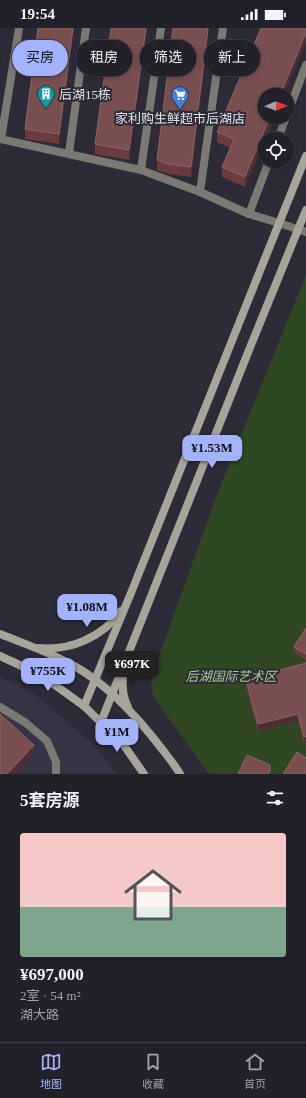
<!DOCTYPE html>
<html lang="zh">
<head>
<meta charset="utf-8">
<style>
	:root { --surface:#222029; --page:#2e2d35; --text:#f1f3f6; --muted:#a2a3a8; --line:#3f3e46; --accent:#a4b2fc }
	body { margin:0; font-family:"Times New Roman","Noto Sans SC",serif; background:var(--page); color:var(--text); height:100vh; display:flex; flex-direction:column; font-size:15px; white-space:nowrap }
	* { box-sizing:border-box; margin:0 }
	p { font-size:13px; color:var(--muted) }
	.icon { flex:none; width:22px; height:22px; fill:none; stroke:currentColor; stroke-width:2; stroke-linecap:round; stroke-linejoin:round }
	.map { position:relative; height:746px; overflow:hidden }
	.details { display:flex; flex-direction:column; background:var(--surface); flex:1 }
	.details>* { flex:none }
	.top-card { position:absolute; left:12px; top:12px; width:282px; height:36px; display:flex; gap:8px }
	.needle { width:26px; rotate:89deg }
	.controls { position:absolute; left:258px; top:60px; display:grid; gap:8px }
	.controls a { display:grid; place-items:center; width:36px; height:36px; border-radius:50%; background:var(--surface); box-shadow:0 2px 6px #0003,0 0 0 1px var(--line); font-size:20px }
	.price { position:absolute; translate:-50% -34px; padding:0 9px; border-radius:8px; background:var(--accent); color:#111; font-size:13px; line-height:26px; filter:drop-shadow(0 1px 2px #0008) }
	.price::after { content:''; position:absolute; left:50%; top:24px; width:12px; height:9px; margin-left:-6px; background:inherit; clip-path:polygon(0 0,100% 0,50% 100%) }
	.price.selected { background:#222; color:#fff }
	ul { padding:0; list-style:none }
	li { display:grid; align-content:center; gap:8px; height:212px; padding:0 20px }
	li span { display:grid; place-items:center; height:124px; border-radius:4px; color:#555 }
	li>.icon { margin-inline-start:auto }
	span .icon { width:72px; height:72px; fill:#fffc; stroke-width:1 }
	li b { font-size:17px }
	h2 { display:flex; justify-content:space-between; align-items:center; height:48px; padding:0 20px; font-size:17px }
	.tag { padding:0 14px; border-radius:18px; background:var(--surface); box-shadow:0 2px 6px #0003,0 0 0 1px var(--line); font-size:14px; line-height:36px }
	.tag.selected { background:var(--accent); color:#111 }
	.status { display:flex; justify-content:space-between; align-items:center; height:28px; padding:0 20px; background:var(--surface); direction:ltr }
	.status svg { height:11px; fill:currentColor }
	.tab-bar { display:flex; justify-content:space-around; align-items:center; height:56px; border-top:1px solid var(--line); background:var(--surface); font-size:11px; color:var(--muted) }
	.tab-bar a { display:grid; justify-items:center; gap:2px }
	.tab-bar .selected { color:var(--accent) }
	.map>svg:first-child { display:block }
	.built { fill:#363344 }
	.green { fill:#2f4723 }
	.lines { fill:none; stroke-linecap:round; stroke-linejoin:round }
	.service { stroke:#7b7973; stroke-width:8 }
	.minor { stroke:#7b7973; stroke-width:8 }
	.secondary { stroke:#a7a49a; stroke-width:8 }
	.wall { fill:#6c3c3d }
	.shaded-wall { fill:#4d2e33 }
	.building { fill:#794e4f; stroke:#896568 }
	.labels { text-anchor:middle; stroke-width:4; stroke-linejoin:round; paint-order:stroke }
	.poi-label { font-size:13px; fill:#e2e1e9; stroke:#2d2b37; text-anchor:start }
	.park-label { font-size:13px; font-style:italic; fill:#a1d08c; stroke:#2d2b37 }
</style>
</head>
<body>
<div class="status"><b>19:54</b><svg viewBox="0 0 49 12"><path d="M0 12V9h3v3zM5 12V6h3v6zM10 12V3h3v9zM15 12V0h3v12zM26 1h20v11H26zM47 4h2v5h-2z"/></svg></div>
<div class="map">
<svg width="306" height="746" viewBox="0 0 306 746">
	<rect width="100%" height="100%" fill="#2d2b37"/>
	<!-- built -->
	<path class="built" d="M0,649L34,666L92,715L117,746H0Z"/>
	<!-- green -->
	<path class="green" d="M306,247V746H209L154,670L151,660L153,645L216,469Z"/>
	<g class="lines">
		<!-- service -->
		<g class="service">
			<path d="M287,87L306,37"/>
			<path d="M0,111L141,142L200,164L249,186L279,195"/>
			<path d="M1,111L19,0"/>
			<path d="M278,111L286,89"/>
			<path d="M69,125L86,0"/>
			<path d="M141,142L161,0"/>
			<path d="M200,164L223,0"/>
			<path d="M249,186L269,133"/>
		</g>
		<!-- minor -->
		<g class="minor">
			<path d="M279,195L306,204"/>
			<path d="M0,679L26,695L47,713L56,734V746"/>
		</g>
		<!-- secondary -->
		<g class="secondary">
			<path d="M0,606C25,616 52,625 76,639C109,658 139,691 162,721C168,729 175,737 180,746"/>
			<path d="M39,620C70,623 103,609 121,583"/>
			<path d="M0,628L41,647L84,678L123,716L144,746"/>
			<path d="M123,646C122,658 122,669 128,679"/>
			<path d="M84,678L131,565L306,128"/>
			<path d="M101,694L251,317L306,182"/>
		</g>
	</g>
	<!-- wall -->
	<g class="wall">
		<path d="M38,0H74L59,116L25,111V101Z"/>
		<path d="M147,0L129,132L95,126V116Z"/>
		<path d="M209,0L191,149L168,146L157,142V132Z"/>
		<path d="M265,89H275L245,159L222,149V139L230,120L217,114V104Z"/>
		<path d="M306,600V632L294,624V619Z"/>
		<path d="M306,635V716H304L298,693L258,704L246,659V651Z"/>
	</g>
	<!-- shaded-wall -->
	<g class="shaded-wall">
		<path d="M73,0H74L59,116V106Z"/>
		<path d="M146,0H147L129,132V122Z"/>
		<path d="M208,0H209L191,149V139Z"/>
		<path d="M306,5V15L284,67H280Z"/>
		<path d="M270,89H275L245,159V149Z"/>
		<path d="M298,686V693L258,704V696Z"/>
		<path d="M306,708V716H304V709Z"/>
		<path d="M34,717V727L16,746H7Z"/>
	</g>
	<!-- building -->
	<g class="building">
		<path d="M38,0H73L59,106L25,101Z"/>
		<path d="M111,0H146L129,122L95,116Z"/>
		<path d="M173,0H208L191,139L168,136L157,132Z"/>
		<path d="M261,0H306V5L280,67H265V89H270L245,149L222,139L234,111L217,104Z"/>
		<path d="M306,600V626L294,619Z"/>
		<path d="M306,635V708L304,709L298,686L258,696L246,651Z"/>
		<path d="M0,686L34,717L7,746H0Z"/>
		<path d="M297,724L306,730V746H283Z"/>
		<path d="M247,727L270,737V743L269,746H238Z"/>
	</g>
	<!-- icons -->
	<defs>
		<symbol id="building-pin" viewBox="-11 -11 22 30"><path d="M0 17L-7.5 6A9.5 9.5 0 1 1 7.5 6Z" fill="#0f9aa8" stroke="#2d2b37"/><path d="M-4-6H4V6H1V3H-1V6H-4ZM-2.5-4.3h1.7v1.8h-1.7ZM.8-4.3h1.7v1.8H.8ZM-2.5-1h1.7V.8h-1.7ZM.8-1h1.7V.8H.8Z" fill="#fff"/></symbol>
		<symbol id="supermarket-pin" viewBox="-11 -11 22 30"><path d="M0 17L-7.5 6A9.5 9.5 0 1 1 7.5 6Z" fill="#3f7fe0" stroke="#2d2b37"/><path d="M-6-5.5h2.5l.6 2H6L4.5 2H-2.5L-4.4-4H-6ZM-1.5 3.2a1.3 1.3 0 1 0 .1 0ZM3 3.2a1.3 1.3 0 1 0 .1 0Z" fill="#fff"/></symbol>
	</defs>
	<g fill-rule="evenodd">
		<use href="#building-pin" x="36" y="56" width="20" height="27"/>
		<use href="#supermarket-pin" x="170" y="57" width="20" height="27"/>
	</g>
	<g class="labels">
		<!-- poi labels -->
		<g class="poi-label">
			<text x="59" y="71">后湖15栋</text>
			<text x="180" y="95" text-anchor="middle">家利购生鲜超市后湖店</text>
		</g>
		<!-- park labels -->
		<g class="park-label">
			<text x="231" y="653">后湖国际艺术区</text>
		</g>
	</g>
</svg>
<div class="controls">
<a><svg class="needle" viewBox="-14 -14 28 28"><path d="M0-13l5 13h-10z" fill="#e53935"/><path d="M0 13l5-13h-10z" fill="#a2a3a8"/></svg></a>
<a><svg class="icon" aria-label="locate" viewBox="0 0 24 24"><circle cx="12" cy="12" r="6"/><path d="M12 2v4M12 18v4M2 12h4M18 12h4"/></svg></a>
</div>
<b class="price" style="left:212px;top:441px">¥1.53M</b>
<b class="price" style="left:87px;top:600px">¥1.08M</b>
<b class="price selected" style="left:132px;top:657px">¥697K</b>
<b class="price" style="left:48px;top:664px">¥755K</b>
<b class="price" style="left:117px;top:725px">¥1M</b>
<div class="top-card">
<a class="tag selected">买房</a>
<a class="tag">租房</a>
<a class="tag">筛选</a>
<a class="tag">新上</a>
</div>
</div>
<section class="details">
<h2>5套房源<svg class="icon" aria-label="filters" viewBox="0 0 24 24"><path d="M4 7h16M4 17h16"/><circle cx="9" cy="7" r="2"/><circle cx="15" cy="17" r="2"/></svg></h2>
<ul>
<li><span style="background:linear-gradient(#f6c9c9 60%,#7fa58c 0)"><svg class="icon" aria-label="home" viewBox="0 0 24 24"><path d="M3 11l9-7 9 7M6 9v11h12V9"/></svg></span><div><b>¥697,000</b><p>2室 · 54 m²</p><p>湖大路</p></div></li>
</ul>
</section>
<nav class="tab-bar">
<a class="selected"><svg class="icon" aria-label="map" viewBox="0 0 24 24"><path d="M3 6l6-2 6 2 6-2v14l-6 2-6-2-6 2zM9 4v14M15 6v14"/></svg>地图</a>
<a><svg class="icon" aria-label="saved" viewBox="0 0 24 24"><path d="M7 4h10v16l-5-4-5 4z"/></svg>收藏</a>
<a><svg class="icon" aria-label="home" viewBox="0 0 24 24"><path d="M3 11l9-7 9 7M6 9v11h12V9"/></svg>首页</a>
</nav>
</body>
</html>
